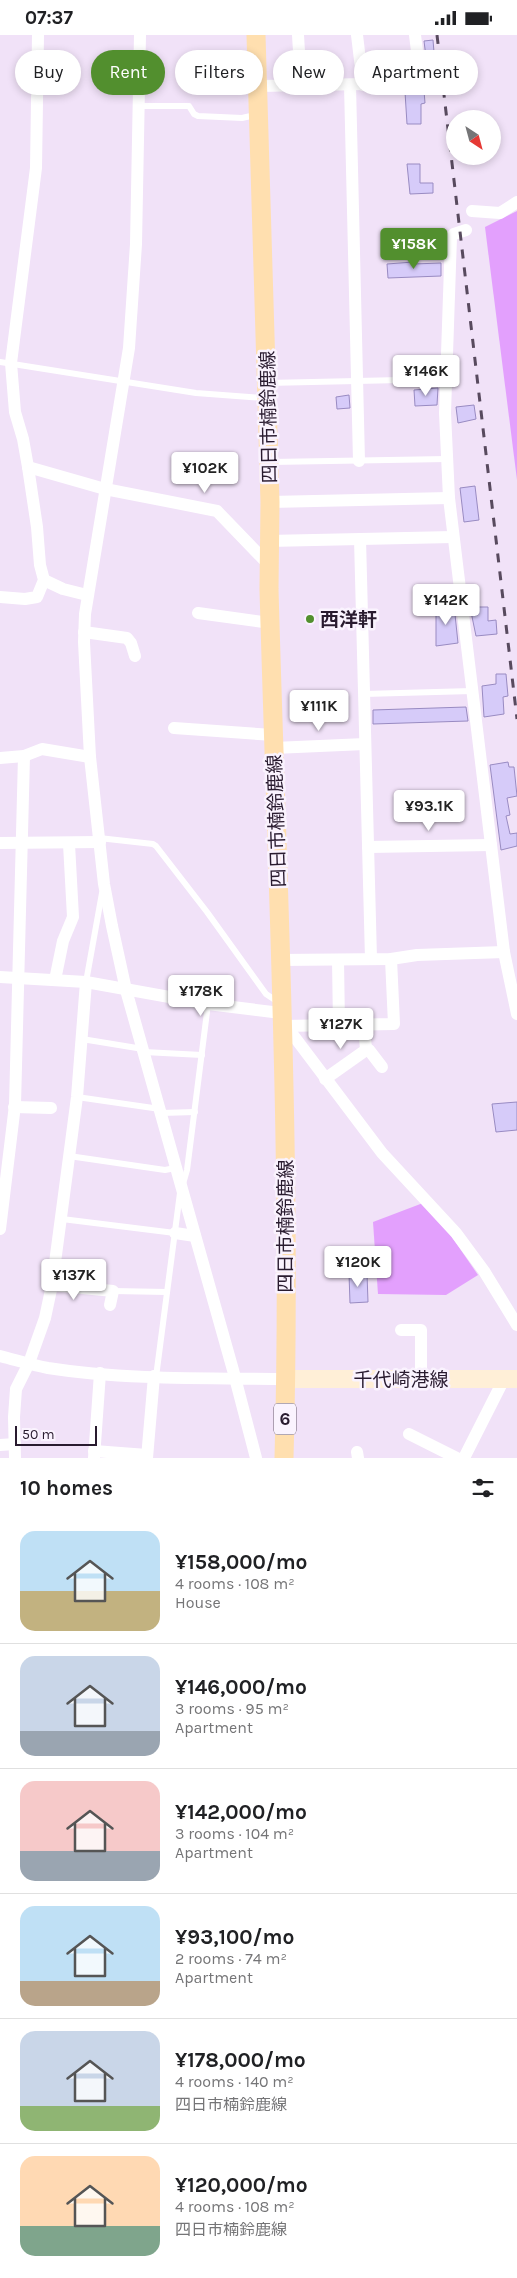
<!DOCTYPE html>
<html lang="en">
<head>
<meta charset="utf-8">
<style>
	:root { --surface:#fff; --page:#f2f2f2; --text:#202124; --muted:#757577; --line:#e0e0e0; --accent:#528f2e }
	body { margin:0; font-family:Karla,"Noto Sans JP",sans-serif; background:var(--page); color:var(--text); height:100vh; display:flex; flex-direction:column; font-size:19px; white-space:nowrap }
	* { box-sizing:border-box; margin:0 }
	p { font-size:16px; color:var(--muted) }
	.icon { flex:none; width:28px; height:28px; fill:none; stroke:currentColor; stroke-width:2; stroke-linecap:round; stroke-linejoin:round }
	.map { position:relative; height:1423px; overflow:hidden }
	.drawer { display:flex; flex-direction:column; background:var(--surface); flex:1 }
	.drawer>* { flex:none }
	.guide { position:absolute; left:15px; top:15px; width:488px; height:45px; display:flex; gap:10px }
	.needle { width:32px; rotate:144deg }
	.controls { position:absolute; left:446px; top:75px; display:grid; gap:10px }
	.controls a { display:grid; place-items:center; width:55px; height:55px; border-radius:50%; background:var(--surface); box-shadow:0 2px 8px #0003; font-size:25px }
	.scale { position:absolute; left:15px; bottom:12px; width:82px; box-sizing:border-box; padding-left:5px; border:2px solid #291b2f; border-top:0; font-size:14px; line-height:18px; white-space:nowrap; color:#291b2f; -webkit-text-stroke:4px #faf3fe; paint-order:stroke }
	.price { position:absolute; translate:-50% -42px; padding:0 11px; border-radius:5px; background:#fff; color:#222; font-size:16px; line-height:32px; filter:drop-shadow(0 1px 2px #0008) }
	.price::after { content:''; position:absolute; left:50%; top:30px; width:15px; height:11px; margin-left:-8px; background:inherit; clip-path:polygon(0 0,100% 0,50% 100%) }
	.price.active { background:var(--accent); color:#fff }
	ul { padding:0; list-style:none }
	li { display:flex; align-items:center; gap:15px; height:125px; padding:0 20px }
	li+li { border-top:1px solid var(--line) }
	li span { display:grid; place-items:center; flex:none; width:140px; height:100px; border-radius:15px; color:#555 }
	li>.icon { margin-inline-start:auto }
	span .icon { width:60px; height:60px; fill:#fffc; stroke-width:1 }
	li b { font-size:21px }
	h2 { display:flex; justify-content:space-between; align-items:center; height:60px; padding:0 20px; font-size:21px }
	.tag { padding:0 18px; border-radius:22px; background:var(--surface); box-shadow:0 2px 8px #0003; font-size:18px; line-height:45px }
	.tag.active { background:var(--accent); color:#fff }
	.status { display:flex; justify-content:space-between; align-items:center; height:35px; padding:0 25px; background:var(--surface); direction:ltr }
	.status svg { height:14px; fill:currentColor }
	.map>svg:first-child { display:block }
	.green { fill:#e3a0fd }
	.building { fill:#d6cbf9; stroke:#998bc2 }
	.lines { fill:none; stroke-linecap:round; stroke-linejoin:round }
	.lane { stroke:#fff; stroke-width:6 }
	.street { stroke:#fff; stroke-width:12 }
	.secondary { stroke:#ffefd7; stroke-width:18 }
	.primary { stroke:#ffdfaf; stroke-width:19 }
	.rail { stroke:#584a5e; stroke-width:3; stroke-dasharray:9 9; stroke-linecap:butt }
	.poi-dot { fill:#528f2e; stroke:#faf3fe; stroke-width:2 }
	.labels { text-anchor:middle; stroke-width:5; stroke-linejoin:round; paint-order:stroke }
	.shield { fill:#faf3fe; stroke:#685c6d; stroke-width:1 }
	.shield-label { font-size:18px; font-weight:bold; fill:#291b2f }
	.street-label { font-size:19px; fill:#291b2f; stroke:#faf3fe }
	.poi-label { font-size:19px; font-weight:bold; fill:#291b2f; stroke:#faf3fe; text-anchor:start }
</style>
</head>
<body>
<div class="status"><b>07:37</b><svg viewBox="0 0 49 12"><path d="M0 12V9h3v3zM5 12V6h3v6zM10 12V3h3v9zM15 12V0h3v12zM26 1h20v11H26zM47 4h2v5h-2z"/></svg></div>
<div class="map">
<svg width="517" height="1423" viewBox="0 0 517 1423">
	<rect width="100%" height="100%" fill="#f1e2f8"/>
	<!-- green -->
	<g class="green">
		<path d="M517,176V445L485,192Z"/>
		<path d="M423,1168L445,1192L478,1240L446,1260L378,1259L373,1187Z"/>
	</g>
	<!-- building -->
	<g class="building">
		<path d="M433,5L435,29L427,30L424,6Z"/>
		<path d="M424,56L425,68L421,69V89H407L405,57Z"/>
		<path d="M407,129H420V148H433V158L410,159Z"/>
		<path d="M413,227V229L441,228V241L388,243L387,229Z"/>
		<path d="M438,353L437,370L415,371L414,355Z"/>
		<path d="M349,360L350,373L337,374L336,362Z"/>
		<path d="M474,370L476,384L458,388L456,372Z"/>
		<path d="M475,451L479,485L464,487L460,453Z"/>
		<path d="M454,570L458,608L436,611V572Z"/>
		<path d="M470,572H488V586L496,585L497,599L476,601Z"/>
		<path d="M496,639H506L508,661L503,662L504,679L484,682L482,651L496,649Z"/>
		<path d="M466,672L468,686L373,689V675Z"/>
		<path d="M508,727L509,732H514L517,761L507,763L510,780L506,781L510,799L517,798V811L501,815L490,730Z"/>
		<path d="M517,1067V1095L496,1097L492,1069Z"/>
		<path d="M349,1239H367L368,1267L350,1268Z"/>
	</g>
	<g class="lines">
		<!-- lane -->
		<g class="lane">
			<path d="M139,71H189L194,79L198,81L242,83L255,80"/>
			<path d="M0,327L196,358L264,363"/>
			<path d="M267,348L446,344"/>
			<path d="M271,427L447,424"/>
			<path d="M364,659L472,656"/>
			<path d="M99,803L153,809L156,811L207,877L266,959L278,967"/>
			<path d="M86,947L102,858"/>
			<path d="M82,1004L143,1014"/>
			<path d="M144,1017L202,1020"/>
			<path d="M77,1062L160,1074"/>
			<path d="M161,1078L195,1077"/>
			<path d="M69,1121L165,1135L175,1133"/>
			<path d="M183,1149L187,1135L208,969"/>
			<path d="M62,1184L175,1198"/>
			<path d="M113,1256L167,1257"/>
			<path d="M156,1342L180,1158"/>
		</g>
		<!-- street -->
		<g class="street">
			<path d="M140,0L136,209L129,313L85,579L84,607L90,722L104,849L112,891L126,955L233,1335L256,1423"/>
			<path d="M298,0L301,50"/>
			<path d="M357,0L363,50"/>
			<path d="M350,50L359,426"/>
			<path d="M258,51L421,48L415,0"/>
			<path d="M472,176L500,178L517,167"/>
			<path d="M466,195L454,199L451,202L445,378L449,463L504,917L517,979"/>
			<path d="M28,432L105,454L217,476L269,530"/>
			<path d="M270,467L449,463"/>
			<path d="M360,504L371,924"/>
			<path d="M268,506L453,502"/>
			<path d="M44,545L63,554L87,560"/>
			<path d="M0,562L25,564L37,562L44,545L40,530L37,492L28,432L23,404L15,377L11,328L36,133L38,0"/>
			<path d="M198,578L270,588"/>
			<path d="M84,597L127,603L131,608L135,621"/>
			<path d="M174,693L273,700"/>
			<path d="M274,713L365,709"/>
			<path d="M0,723L24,721L42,714L90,722"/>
			<path d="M0,808L100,807"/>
			<path d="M368,812L491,810"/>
			<path d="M279,925L391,924L417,920L504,917"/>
			<path d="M338,925L339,990"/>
			<path d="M0,942L86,947L208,969L281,978"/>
			<path d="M55,945L63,906L73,882L69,809"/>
			<path d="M283,991L394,989L391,924"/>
			<path d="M287,992L382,1118L456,1198L484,1236L517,1290"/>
			<path d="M366,1015H369L382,1032"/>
			<path d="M325,1044L366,1015L364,990"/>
			<path d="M14,1072L51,1073"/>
			<path d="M0,1194L15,1070L24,721"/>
			<path d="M175,1198L195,1201"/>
			<path d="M52,1250L113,1256L110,1270"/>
			<path d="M401,1295H421V1344"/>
			<path d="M0,1321C16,1325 32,1330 48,1333C123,1345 210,1343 286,1344"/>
			<path d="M409,1399L457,1423"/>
			<path d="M0,1410L15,1409"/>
			<path d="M94,1416L147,1420"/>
			<path d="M357,1417L358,1423"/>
			<path d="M15,1423L14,1382L16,1354L29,1328L45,1283L52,1250L77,1062L86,947"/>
			<path d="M94,1423L100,1338"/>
			<path d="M147,1423L154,1341"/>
			<path d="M464,1423L504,1344"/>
		</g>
		<!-- secondary -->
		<path class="secondary" d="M286,1344H517"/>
		<!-- primary -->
		<path class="primary" d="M256,0L270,467L269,554C277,844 292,1133 284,1423"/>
		<!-- rail -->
		<path class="rail" d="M437,0L517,684"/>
	</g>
	<!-- markers -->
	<circle class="poi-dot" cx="310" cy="584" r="5"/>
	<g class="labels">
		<!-- shield labels -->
		<rect class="shield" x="274" y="1368.5" width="22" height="31" rx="4"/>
		<g class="shield-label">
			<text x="285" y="1390">6</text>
		</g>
		<!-- street labels -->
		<g class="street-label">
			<text transform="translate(268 382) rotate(-91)" y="7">四日市楠鈴鹿線</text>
			<text transform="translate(276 786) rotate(-92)" y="7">四日市楠鈴鹿線</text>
			<text transform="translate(285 1191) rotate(-90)" y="7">四日市楠鈴鹿線</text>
			<text x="401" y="1351">千代崎港線</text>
		</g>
		<!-- poi labels -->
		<g class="poi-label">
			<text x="320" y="591">西洋軒</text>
		</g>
	</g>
</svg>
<div class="controls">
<a><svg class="needle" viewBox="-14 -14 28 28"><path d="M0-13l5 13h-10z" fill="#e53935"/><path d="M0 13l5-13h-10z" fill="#757577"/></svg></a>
</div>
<div class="scale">50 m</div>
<b class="price active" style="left:414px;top:235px">¥158K</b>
<b class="price" style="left:426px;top:362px">¥146K</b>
<b class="price" style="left:205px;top:459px">¥102K</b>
<b class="price" style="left:446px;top:591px">¥142K</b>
<b class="price" style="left:319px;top:697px">¥111K</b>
<b class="price" style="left:429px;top:797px">¥93.1K</b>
<b class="price" style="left:201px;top:982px">¥178K</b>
<b class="price" style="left:341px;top:1015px">¥127K</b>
<b class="price" style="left:358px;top:1253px">¥120K</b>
<b class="price" style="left:74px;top:1266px">¥137K</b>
<div class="guide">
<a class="tag">Buy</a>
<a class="tag active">Rent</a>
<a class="tag">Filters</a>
<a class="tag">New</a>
<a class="tag">Apartment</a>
</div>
</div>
<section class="drawer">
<h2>10 homes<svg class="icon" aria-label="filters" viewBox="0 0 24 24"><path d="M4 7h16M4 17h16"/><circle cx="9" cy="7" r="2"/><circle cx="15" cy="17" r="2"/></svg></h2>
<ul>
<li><span style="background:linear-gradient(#bfe0f5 60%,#c2b280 0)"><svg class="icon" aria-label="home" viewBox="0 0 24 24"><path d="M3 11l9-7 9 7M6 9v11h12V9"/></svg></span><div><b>¥158,000/mo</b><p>4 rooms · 108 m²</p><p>House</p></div></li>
<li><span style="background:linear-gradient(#c9d6e8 75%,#9aa5b1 0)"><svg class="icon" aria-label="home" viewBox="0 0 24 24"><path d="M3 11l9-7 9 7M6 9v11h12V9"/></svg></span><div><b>¥146,000/mo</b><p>3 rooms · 95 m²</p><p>Apartment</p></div></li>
<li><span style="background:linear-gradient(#f6c9c9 70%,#9aa5b1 0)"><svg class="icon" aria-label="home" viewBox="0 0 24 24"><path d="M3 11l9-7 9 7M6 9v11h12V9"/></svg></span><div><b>¥142,000/mo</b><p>3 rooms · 104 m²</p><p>Apartment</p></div></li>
<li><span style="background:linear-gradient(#bfe0f5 75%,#b9a48a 0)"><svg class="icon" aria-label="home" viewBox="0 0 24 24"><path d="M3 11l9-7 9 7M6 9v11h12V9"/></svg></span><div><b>¥93,100/mo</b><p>2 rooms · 74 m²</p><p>Apartment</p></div></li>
<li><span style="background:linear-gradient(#c9d6e8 75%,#8fb573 0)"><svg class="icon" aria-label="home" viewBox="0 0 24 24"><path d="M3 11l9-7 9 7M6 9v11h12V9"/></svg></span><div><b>¥178,000/mo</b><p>4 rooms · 140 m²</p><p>四日市楠鈴鹿線</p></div></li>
<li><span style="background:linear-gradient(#ffd9b3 70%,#7fa58c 0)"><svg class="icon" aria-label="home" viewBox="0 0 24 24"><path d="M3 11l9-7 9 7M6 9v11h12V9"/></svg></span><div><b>¥120,000/mo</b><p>4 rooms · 108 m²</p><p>四日市楠鈴鹿線</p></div></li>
</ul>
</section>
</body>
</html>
